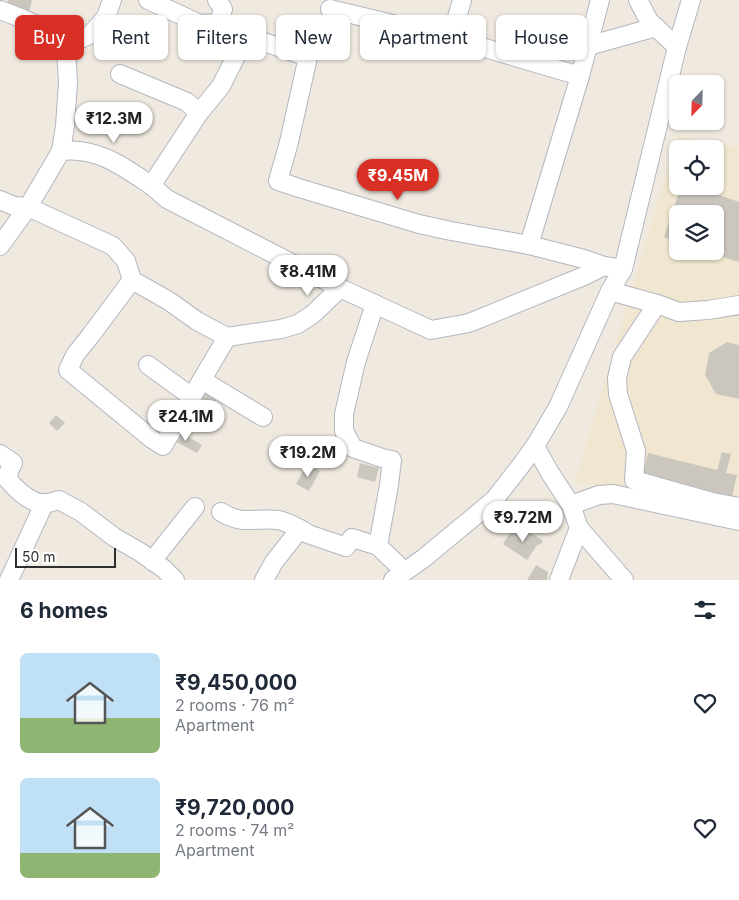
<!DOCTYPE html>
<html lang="en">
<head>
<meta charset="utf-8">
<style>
	:root { --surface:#fff; --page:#f6f6f7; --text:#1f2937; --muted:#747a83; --accent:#d93025 }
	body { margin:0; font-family:Inter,sans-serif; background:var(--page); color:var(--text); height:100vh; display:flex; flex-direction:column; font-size:19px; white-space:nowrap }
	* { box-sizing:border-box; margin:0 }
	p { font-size:16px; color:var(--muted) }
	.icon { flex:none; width:28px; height:28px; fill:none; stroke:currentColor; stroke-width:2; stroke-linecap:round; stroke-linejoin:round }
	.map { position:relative; height:580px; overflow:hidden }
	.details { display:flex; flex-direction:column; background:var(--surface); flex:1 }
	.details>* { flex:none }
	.hud { position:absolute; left:15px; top:15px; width:710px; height:45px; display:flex; gap:10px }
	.needle { width:32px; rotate:203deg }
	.buttons { position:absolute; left:669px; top:75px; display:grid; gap:10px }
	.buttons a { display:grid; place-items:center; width:55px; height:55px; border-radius:8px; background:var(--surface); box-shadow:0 1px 4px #0004; font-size:25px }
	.scale { position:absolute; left:15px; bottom:12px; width:101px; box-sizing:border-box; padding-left:5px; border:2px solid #2e2e2e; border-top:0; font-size:14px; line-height:18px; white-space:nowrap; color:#2e2e2e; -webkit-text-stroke:4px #fff; paint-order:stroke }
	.price { position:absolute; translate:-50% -42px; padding:0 11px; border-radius:18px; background:#fff; color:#222; font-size:16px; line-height:32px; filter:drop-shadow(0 1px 2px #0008) }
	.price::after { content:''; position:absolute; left:50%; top:30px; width:15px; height:11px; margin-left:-8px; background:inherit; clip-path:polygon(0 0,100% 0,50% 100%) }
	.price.selected { background:var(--accent); color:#fff }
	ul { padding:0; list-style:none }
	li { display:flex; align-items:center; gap:15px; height:125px; padding:0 20px }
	li span { display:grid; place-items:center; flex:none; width:140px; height:100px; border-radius:8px; color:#555 }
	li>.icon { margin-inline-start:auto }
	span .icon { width:60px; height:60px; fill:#fffc; stroke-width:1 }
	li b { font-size:21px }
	h2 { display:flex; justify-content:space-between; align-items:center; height:60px; padding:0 20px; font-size:21px }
	.chip { padding:0 18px; border-radius:8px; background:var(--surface); box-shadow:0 1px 4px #0004; font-size:18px; line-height:45px }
	.chip.selected { background:var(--accent); color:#fff }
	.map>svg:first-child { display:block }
	.education { fill:#f1e7d0; fill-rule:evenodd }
	.building { fill:#cbc7be }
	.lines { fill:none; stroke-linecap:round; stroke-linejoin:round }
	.minor-casing { stroke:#b4b6c1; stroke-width:20 }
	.minor { stroke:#fff; stroke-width:18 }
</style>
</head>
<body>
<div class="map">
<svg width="739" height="580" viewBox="0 0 739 580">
	<rect width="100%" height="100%" fill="#efe9e0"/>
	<!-- education -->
	<path class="education" d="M677,136L739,147V523L575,482ZM678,149H715V186H678ZM678,214H715V251H678Z"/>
	<!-- building -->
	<g class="building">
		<path d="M8,0H32L29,13L7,8Z"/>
		<path d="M681,186H692L739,202V262L707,252L715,251V214H678V242L664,237Z"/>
		<path d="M727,342L739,345V399L716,394L705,375L709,353Z"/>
		<path d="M203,387L219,395L214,405L198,397Z"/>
		<path d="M56,415L65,423L57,431L49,423Z"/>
		<path d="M177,430L202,445L197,453L171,439Z"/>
		<path d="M722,452L731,454L726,473L737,475L731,501L642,479L648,453L717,470Z"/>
		<path d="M360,463L379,468L375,482L357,477Z"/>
		<path d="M307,464L320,471L309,491L296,484Z"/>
		<path d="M523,527L543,541L541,544L537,545L527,560L503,544L512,530L518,534Z"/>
		<path d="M536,565L548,572L547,580H527Z"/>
	</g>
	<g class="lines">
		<defs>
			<g id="minor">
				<path d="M148,0L200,24L219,23L246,36"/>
				<path d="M217,0L223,9L219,23"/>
				<path d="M462,0L451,38L580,76"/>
				<path d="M638,0L649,21L677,47"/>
				<path d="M330,9L451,38"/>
				<path d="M0,10L21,18L48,30L66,48L74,42L91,34L106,17L112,0"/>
				<path d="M588,46L656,27"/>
				<path d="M120,74L187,102L199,113"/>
				<path d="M61,151C98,147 124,167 152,186"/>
				<path d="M0,200L14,206L28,207L113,246L126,261L132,280L169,301L197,321L227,337L281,329L298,324L313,314L340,288L431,330L469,323L584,276L604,266L623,269"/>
				<path d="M529,245L580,76L600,0"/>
				<path d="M0,246L28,207L61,151L65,126L68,82L66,48"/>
				<path d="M132,280L91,335L75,355L68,370L152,439L163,446L227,337"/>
				<path d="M340,288L167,199L152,186L155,180L199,113L221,86L246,36L308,57L289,142L278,181L299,188L419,224L451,231L529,245L584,259L604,266"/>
				<path d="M610,291L657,304L679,312L708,310L739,305"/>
				<path d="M375,304L356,362L344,414V431L353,448L382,458L392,460L389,485L378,546"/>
				<path d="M657,304L622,357L617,378L618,394L636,451L634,480L712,502L739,507"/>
				<path d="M148,365L192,397"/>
				<path d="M202,380L263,417"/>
				<path d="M535,446L550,473L571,505L579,528L559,580"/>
				<path d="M0,454L13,463L9,471L8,480C17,490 31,505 46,503C50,503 55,501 59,500L81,512L114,537L140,552L164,569L175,580"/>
				<path d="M571,505L599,495L613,494L739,521"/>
				<path d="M221,512C244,526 254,517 278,520C286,521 293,526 300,529"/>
				<path d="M579,528L624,580"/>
				<path d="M152,561L195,507"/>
				<path d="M9,580L44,504"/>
				<path d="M264,580L274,562L300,529L308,534L346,547L352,538L378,546L404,571"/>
				<path d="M393,580L424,558L494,500L522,464L535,446L558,407L610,291L623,269L677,47L691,0"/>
			</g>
		</defs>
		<!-- minor casing -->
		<use href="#minor" class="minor-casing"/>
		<!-- minor -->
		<use href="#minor" class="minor"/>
	</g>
</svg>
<div class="buttons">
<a><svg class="needle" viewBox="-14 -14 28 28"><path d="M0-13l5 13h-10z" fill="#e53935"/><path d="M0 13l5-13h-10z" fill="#747a83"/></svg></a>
<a><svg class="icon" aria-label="locate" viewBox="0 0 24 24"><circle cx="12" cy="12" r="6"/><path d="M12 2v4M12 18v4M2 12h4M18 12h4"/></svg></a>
<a><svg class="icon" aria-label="layers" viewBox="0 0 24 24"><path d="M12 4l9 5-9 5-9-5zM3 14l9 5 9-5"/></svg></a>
</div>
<div class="scale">50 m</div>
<b class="price" style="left:114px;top:144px">₹12.3M</b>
<b class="price selected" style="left:398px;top:201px">₹9.45M</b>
<b class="price" style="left:308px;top:297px">₹8.41M</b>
<b class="price" style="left:186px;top:442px">₹24.1M</b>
<b class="price" style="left:308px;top:478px">₹19.2M</b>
<b class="price" style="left:523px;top:543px">₹9.72M</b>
<div class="hud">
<a class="chip selected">Buy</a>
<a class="chip">Rent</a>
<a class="chip">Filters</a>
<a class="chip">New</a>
<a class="chip">Apartment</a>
<a class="chip">House</a>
</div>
</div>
<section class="details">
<h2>6 homes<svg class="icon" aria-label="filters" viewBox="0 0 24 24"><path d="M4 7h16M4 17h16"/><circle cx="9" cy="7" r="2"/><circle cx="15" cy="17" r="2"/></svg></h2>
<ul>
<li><span style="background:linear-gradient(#bfe0f5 65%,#8fb573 0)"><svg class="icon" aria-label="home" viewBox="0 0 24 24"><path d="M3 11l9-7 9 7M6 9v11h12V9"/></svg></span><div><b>₹9,450,000</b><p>2 rooms · 76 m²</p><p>Apartment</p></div><svg class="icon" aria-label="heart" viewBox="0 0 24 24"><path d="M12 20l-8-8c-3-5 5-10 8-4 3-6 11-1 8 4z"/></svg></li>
<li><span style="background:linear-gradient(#bfe0f5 75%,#8fb573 0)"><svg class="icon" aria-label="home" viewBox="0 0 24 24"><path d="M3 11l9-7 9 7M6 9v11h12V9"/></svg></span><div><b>₹9,720,000</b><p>2 rooms · 74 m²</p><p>Apartment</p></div><svg class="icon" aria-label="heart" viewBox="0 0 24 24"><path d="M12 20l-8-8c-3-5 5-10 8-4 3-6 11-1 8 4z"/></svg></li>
</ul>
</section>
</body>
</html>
